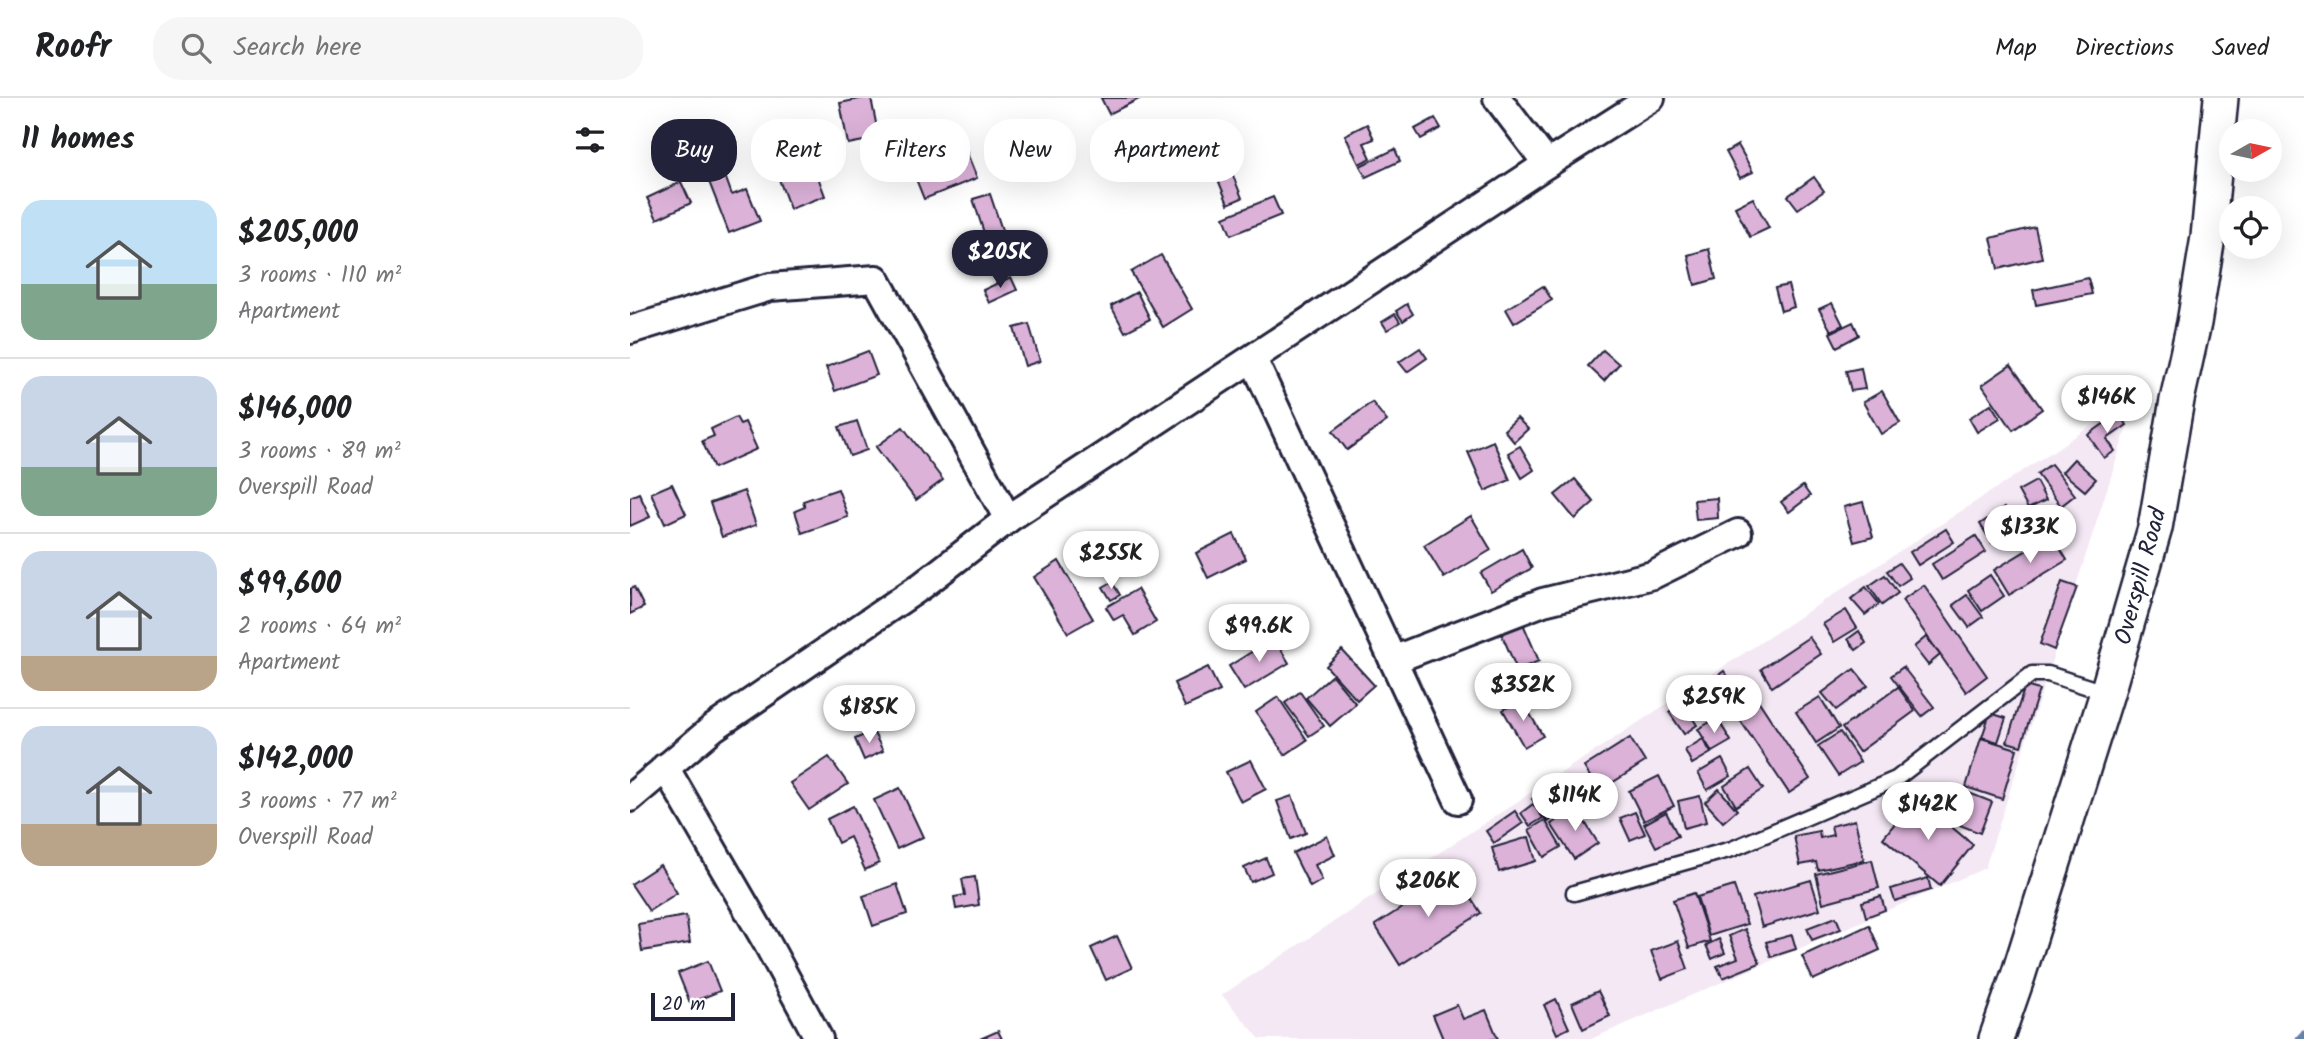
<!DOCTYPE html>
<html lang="en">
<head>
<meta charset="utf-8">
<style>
	:root { --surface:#fff; --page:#f6f6f6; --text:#202124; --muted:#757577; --line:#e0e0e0; --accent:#22223b }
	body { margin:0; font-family:Kalam,sans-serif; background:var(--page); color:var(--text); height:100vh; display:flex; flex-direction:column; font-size:26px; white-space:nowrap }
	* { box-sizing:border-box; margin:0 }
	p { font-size:23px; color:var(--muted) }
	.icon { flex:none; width:38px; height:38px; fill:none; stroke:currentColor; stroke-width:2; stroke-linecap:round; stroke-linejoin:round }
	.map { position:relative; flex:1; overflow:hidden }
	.drawer { display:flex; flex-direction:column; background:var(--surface); width:630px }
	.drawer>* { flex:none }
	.top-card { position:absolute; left:21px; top:21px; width:665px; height:63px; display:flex; gap:14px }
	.needle { width:46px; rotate:81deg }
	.fabs { position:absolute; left:1589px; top:21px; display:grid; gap:14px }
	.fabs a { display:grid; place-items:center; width:63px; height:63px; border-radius:50%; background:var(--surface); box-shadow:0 7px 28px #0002; font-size:35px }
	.scale { position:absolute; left:21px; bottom:18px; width:84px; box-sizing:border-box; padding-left:7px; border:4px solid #22223b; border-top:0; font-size:19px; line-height:24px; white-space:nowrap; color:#22223b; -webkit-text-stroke:5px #fff; paint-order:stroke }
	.price { position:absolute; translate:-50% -60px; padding:0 16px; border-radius:24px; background:#fff; color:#222; font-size:23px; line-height:46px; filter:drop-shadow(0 2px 4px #0008) }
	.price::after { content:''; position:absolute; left:50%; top:42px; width:21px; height:16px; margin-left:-10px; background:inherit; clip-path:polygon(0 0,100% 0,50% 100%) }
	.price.current { background:var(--accent); color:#fff }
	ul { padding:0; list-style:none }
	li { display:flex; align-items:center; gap:21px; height:175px; padding:0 21px }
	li+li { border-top:2px solid var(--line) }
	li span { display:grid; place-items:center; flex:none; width:196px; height:140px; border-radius:21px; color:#555 }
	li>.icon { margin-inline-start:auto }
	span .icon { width:84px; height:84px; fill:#fffc; stroke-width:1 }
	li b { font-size:30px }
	h2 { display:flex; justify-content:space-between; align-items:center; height:84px; padding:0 21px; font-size:30px }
	.tag { padding:0 24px; border-radius:28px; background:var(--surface); box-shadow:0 7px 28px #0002; font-size:24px; line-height:63px }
	.tag.current { background:var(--accent); color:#fff }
	header { display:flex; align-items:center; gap:42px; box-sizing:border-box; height:98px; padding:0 35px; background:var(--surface); border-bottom:2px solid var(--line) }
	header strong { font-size:33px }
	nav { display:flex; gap:38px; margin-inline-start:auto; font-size:24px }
	.search { width:490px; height:63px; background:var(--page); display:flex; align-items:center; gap:18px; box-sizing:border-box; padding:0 24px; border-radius:28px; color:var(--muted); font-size:26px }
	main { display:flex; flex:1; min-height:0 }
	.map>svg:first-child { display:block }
	.built { fill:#f4e8f4 }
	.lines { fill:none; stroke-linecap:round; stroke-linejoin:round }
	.stream { stroke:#6583a6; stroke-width:9 }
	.building { fill:#dcb2d9; stroke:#22223b; stroke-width:2 }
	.service-casing { stroke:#22223b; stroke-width:19 }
	.minor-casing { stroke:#22223b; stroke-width:32 }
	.tertiary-casing { stroke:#22223b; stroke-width:38 }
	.service { stroke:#fff; stroke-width:14 }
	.minor { stroke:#fff; stroke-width:26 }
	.tertiary { stroke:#fff; stroke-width:33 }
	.labels { text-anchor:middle; stroke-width:6; stroke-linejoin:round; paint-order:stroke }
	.street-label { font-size:24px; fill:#22223b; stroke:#fff }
</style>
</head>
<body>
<header>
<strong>Roofr</strong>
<div class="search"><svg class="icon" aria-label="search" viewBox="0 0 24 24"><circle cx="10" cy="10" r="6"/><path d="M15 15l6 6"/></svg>Search here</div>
<nav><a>Map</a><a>Directions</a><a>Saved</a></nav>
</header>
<main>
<section class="drawer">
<h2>11 homes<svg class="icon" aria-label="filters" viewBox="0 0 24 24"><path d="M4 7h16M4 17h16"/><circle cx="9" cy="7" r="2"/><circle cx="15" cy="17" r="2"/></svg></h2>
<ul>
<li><span style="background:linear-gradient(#bfe0f5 60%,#7fa58c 0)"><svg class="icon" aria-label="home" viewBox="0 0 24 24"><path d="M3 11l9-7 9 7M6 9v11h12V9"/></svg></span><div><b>$205,000</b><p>3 rooms · 110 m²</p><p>Apartment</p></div></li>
<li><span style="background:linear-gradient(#c9d6e8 65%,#7fa58c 0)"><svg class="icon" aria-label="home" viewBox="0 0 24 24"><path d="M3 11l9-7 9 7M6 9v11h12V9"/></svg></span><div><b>$146,000</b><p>3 rooms · 89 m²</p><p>Overspill Road</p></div></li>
<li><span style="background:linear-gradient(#c9d6e8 75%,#b9a48a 0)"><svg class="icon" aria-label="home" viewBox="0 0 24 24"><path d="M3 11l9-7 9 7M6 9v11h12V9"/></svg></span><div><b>$99,600</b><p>2 rooms · 64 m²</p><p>Apartment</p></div></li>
<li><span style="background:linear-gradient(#c9d6e8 70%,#b9a48a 0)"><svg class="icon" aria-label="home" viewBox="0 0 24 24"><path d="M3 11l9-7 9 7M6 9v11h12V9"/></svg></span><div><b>$142,000</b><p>3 rooms · 77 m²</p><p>Overspill Road</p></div></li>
</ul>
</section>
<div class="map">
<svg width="1674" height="941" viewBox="0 0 1674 941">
	<rect width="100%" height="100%" fill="#fff"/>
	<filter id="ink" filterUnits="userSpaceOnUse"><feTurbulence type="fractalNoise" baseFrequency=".0143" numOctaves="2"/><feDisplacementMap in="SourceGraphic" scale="14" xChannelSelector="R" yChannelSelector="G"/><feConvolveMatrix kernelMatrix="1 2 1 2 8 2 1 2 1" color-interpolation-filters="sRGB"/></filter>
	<g filter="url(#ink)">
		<!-- built -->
		<path class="built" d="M1507,298L1355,770L961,941H630L592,897Z"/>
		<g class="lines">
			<!-- stream -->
			<path class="stream" d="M1670,941L1674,937"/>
		</g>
		<!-- building -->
		<g class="building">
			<path d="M234,0H241L249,40L218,46L210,5Z"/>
			<path d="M471,0H511L479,16Z"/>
			<path d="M805,20L811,30L791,41L785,31Z"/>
			<path d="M737,26L744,41L734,45L741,60L729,66L715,37Z"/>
			<path d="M175,44L195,98L160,111L140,57Z"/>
			<path d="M1108,47L1123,74L1110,80L1096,54Z"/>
			<path d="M335,50L347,80L294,101L282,71Z"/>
			<path d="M765,51L770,63L736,79L730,68Z"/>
			<path d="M596,60L612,100L598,106L582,67Z"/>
			<path d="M94,75L102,97L117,91L130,123L99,135L78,81Z"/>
			<path d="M1184,79L1194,93L1168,111L1158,98Z"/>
			<path d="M51,84L61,105L27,121L17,100Z"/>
			<path d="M360,96L374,138L357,144L343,101Z"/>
			<path d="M643,99L651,117L601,137L594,119Z"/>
			<path d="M1123,100L1139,130L1120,139L1105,109Z"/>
			<path d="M1405,129L1412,160L1368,171L1361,140Z"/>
			<path d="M1079,151L1086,181L1065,187L1058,157Z"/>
			<path d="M531,157L562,211L533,229L501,174Z"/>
			<path d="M381,179L387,192L359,205L353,192Z"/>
			<path d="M1458,180L1462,196L1406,207L1403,192Z"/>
			<path d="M1158,187L1164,209L1151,213L1145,190Z"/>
			<path d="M913,188L922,202L884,225L876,211Z"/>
			<path d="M507,194L520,221L495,234L481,208Z"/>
			<path d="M1202,205L1213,227L1201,233L1189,211Z"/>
			<path d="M777,206L783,216L773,223L766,213Z"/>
			<path d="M765,216L770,224L757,232L752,224Z"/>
			<path d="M1223,224L1229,237L1207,249L1200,235Z"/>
			<path d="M399,226L410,263L395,268L384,230Z"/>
			<path d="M790,250L797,260L777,274L769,264Z"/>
			<path d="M973,252L989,266L974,283L958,268Z"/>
			<path d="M238,253L247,277L205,293L196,269Z"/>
			<path d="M1381,267L1412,311L1383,332L1352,287Z"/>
			<path d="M1231,270L1235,291L1221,293L1216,273Z"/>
			<path d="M1252,293L1270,325L1251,336L1233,304Z"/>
			<path d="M742,304L757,323L717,352L703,333Z"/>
			<path d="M1361,306L1370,320L1347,334L1339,320Z"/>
			<path d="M1489,315L1497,327L1477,341L1485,353L1474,360L1458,337Z"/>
			<path d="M106,319L110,326L115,324L127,351L84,370L72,343L84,338L81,331Z"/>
			<path d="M887,320L898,331L884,344L874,332Z"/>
			<path d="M227,323L237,352L220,358L209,329Z"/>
			<path d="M273,329L313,382L286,402L246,349Z"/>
			<path d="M863,343L880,382L855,393L838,354Z"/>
			<path d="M890,348L904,372L892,380L878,355Z"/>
			<path d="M1444,361L1466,381L1455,393L1432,374Z"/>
			<path d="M1421,366L1445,397L1431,408L1407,376Z"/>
			<path d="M945,381L964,404L945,421L925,397Z"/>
			<path d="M1406,383L1416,402L1398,411L1388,393Z"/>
			<path d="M42,386L56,416L35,426L21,395Z"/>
			<path d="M1173,388L1180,398L1159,414L1151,404Z"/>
			<path d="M208,391L218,419L172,435L165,413L175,409L173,403Z"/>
			<path d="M114,393L126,427L92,439L80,405Z"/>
			<path d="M9,395L20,419L0,428V399Z"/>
			<path d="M1087,400L1088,420L1066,422L1064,402Z"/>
			<path d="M1233,404L1243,439L1224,444L1214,409Z"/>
			<path d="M1374,410L1386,429L1362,445L1350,426Z"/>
			<path d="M841,418L861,452L814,480L794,447Z"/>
			<path d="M1316,431L1324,444L1288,467L1280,454Z"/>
			<path d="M604,436L616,461L578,480L566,455Z"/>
			<path d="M1422,437L1437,462L1379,497L1364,472Z"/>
			<path d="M1346,438L1356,454L1312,482L1302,466Z"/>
			<path d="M892,451L902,470L861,493L851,475Z"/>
			<path d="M429,463L463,521L438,535L404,479Z"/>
			<path d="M1269,465L1280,480L1268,488L1257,473Z"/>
			<path d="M1255,477L1268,495L1252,507L1239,488Z"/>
			<path d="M1360,477L1374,498L1352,513L1338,492Z"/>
			<path d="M482,484L490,497L481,502L473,489Z"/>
			<path d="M1432,484L1447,489L1424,552L1410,546Z"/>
			<path d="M1294,487L1357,578L1336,594L1272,502Z"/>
			<path d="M4,489L14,509L0,516V491Z"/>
			<path d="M1236,489L1249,506L1235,517L1221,501Z"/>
			<path d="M507,491L526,524L505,537L493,517L484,522L476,509Z"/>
			<path d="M1337,497L1353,519L1339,529L1323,507Z"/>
			<path d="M1216,512L1227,530L1204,544L1193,526Z"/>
			<path d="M891,521L909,563L887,572L869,530Z"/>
			<path d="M1229,533L1236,545L1226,552L1218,541Z"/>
			<path d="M1179,539L1191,556L1142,589L1131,571Z"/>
			<path d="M1296,539L1310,557L1298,567L1284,549Z"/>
			<path d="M644,540L659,565L614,592L599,568Z"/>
			<path d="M712,552L744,587L727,602L696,568Z"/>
			<path d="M578,569L590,593L555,609L544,585Z"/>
			<path d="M1273,569L1304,609L1292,618L1261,578Z"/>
			<path d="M1224,571L1238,588L1206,612L1192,595Z"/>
			<path d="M1094,573L1100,581L1087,590L1082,582Z"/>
			<path d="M702,577L726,606L700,628L676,600Z"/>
			<path d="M1078,583L1090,599L1074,611L1062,595Z"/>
			<path d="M1395,588L1409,592L1391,648L1377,644Z"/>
			<path d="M1268,589L1285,613L1229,654L1212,630Z"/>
			<path d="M670,594L694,628L679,638L655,605Z"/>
			<path d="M1124,596L1180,681L1159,695L1102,610Z"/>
			<path d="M648,599L677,642L655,657L626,614Z"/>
			<path d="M1190,599L1209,630L1186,645L1166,614Z"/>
			<path d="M891,601L913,638L894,649L873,612Z"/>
			<path d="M1052,604L1067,627L1054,636L1039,614Z"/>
			<path d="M1360,615L1376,620L1368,644L1352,639Z"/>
			<path d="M1087,620L1101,643L1082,654L1068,631Z"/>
			<path d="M243,633L253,653L234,662L225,641Z"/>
			<path d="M1210,634L1230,664L1208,678L1188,648Z"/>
			<path d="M1000,640L1015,664L969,693L954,669Z"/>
			<path d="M1351,640L1387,651L1372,701L1336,689Z"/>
			<path d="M1073,641L1081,655L1062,666L1055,652Z"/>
			<path d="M199,659L218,686L179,712L160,685Z"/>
			<path d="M1092,661L1101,678L1077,692L1068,675Z"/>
			<path d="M621,662L636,691L611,704L596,674Z"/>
			<path d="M1120,671L1133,691L1106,708L1094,688Z"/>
			<path d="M1029,678L1044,708L1014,723L999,693Z"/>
			<path d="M930,682L946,704L918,724L902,701Z"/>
			<path d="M270,690L293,739L267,751L244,702Z"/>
			<path d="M1089,691L1107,712L1093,724L1075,704Z"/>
			<path d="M1334,693L1362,704L1350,735L1322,724Z"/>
			<path d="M662,698L676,735L661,741L647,703Z"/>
			<path d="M1070,698L1076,724L1054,730L1048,703Z"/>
			<path d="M1286,699L1343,747L1310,788L1253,740Z"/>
			<path d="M903,706L913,720L900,728L891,715Z"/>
			<path d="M223,708L249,765L235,772L220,739L208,745L197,721Z"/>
			<path d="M946,710L968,745L944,761L921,726Z"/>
			<path d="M885,713L893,725L864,745L856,733Z"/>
			<path d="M1005,714L1015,736L1000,742L990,720Z"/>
			<path d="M1036,714L1048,738L1026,749L1014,726Z"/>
			<path d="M915,722L931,749L914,759L899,732Z"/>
			<path d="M1225,722L1234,762L1188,772L1186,764L1170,767L1164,738L1189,733L1190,740L1203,737L1201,728Z"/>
			<path d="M697,738L705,757L685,767L692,782L680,789L663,755Z"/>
			<path d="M899,739L906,763L869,774L862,750Z"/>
			<path d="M636,760L642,775L621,784L614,770Z"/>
			<path d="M1242,762L1249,790L1193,805L1186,776Z"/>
			<path d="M30,767L47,795L19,813L1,786Z"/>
			<path d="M825,776L851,815L770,867L745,827Z"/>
			<path d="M345,779L349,807L326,811L324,799L335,797L332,781Z"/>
			<path d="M1298,780L1301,792L1265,803L1261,791Z"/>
			<path d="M1181,782L1190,811L1132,829L1123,799Z"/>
			<path d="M267,786L277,816L243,828L233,798Z"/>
			<path d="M1104,788L1117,826L1079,838L1067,799Z"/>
			<path d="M1064,795L1080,843L1059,850L1043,802Z"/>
			<path d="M1251,798L1255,812L1236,819L1232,804Z"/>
			<path d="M56,818L60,845L12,853L8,826Z"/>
			<path d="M1206,819L1211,831L1182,842L1177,830Z"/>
			<path d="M1239,827L1250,852L1183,882L1172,858Z"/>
			<path d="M1115,831L1130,865L1093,880L1087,868L1108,860L1099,838Z"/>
			<path d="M1162,837L1166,851L1141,859L1136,844Z"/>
			<path d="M487,838L502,870L476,882L461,850Z"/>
			<path d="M1089,841L1095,855L1082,861L1076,847Z"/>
			<path d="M1048,843L1058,871L1032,881L1021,853Z"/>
			<path d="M78,863L90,893L60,905L48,875Z"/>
			<path d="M968,893L980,918L953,931L942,905Z"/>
			<path d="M926,901L939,930L927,936L914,907Z"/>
			<path d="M827,907L833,921L856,912L868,941H813L803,917Z"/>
			<path d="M368,933L372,941H350Z"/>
		</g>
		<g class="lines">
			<defs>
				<path id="service" d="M944,795L1102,751L1266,681L1402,576H1418L1477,595"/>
				<g id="minor">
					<path d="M867,0L917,66"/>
					<path d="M0,232L140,189L246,181L378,421"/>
					<path d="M623,261L828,702"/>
					<path d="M763,562L913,504L1023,477L1108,435"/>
					<path d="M35,669L137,845L189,941"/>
					<path d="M0,700L83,630L293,487L378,421L917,66L1021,0"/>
				</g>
				<path id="tertiary" d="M1366,941L1388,878L1477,595L1525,430L1547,302L1564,225L1578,139L1591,0"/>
			</defs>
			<!-- service casing -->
			<use href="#service" class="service-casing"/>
			<!-- minor casing -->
			<use href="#minor" class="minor-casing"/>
			<!-- tertiary casing -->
			<use href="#tertiary" class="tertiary-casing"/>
			<!-- service -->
			<use href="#service" class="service"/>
			<!-- minor -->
			<use href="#minor" class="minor"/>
			<!-- tertiary -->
			<use href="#tertiary" class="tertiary"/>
		</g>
	</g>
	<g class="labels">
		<!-- street labels -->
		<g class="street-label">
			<text transform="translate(1510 478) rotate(-75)" y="8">Overspill Road</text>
		</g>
	</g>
</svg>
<div class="fabs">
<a><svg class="needle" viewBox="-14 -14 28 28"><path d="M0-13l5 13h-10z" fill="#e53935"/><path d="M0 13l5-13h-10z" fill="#757577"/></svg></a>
<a><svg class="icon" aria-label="locate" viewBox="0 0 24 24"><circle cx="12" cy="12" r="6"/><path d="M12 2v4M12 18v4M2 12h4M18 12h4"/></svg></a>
</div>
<div class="scale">20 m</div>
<b class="price current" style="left:370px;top:192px">$205K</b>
<b class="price" style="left:1477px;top:337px">$146K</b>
<b class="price" style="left:1400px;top:467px">$133K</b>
<b class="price" style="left:481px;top:493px">$255K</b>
<b class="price" style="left:629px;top:566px">$99.6K</b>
<b class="price" style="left:893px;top:625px">$352K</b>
<b class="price" style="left:1084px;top:637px">$259K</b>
<b class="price" style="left:239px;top:647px">$185K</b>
<b class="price" style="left:945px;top:735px">$114K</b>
<b class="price" style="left:1298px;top:744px">$142K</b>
<b class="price" style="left:798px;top:821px">$206K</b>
<div class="top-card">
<a class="tag current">Buy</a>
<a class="tag">Rent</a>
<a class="tag">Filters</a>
<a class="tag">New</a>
<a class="tag">Apartment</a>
</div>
</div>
</main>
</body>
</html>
